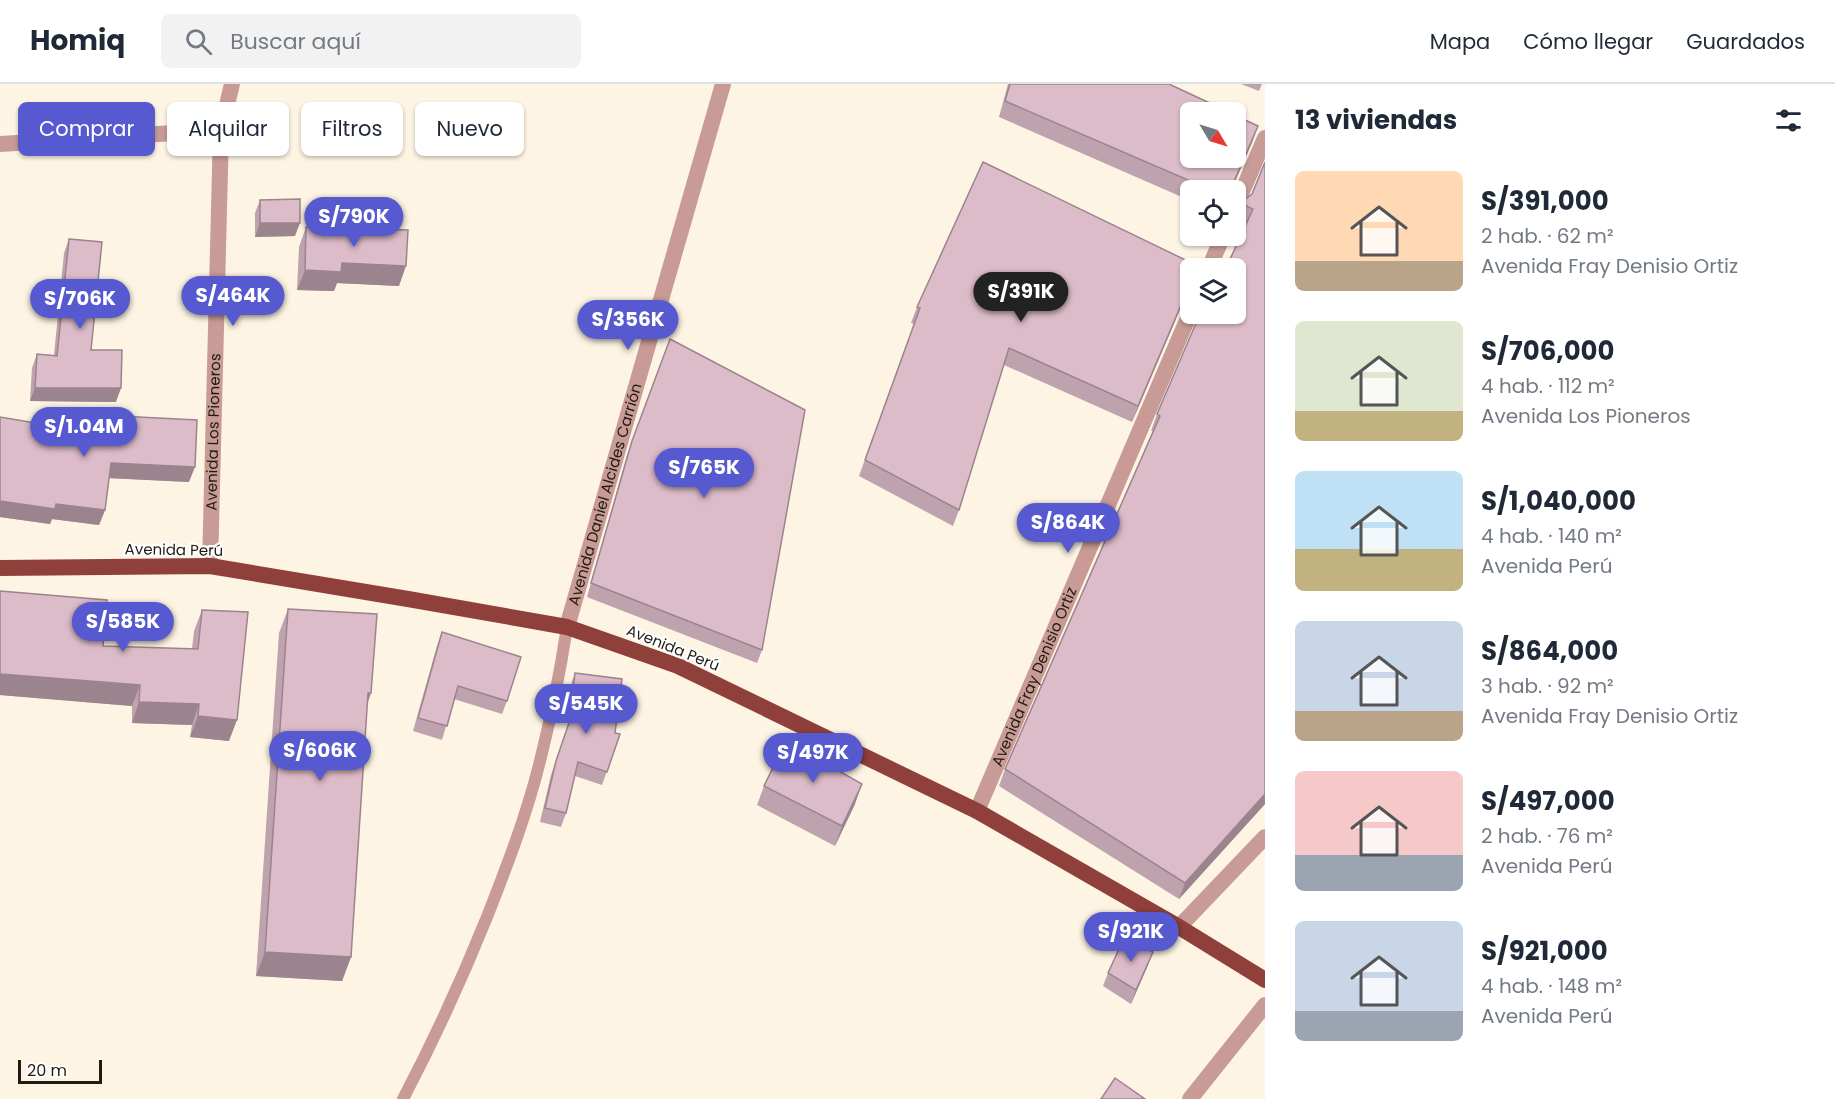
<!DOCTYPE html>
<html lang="es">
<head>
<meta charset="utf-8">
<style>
	:root { --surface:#fff; --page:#f2f2f3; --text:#1f2937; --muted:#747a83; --line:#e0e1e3; --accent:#5659d0 }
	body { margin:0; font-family:Poppins,sans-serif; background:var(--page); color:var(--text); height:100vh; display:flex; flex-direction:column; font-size:22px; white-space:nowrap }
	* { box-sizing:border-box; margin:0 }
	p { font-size:20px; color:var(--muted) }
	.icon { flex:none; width:33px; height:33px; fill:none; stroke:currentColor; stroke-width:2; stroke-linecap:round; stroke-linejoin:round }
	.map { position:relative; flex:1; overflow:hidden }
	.drawer { display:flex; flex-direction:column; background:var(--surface); width:570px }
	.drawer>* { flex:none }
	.hud { position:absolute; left:18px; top:18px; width:570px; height:54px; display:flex; gap:12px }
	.needle { width:39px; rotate:128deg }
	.buttons { position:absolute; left:1180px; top:18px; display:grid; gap:12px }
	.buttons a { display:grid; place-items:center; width:66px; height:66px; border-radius:9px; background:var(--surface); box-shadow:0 2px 4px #0004; font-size:30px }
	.scale { position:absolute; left:18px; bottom:15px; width:84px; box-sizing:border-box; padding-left:6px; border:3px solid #211b11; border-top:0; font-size:16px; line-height:21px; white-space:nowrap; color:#211b11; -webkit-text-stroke:4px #fff; paint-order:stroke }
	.price { position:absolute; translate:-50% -51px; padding:0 14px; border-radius:21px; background:var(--accent); color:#fff; font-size:20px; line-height:39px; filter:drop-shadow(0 2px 3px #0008) }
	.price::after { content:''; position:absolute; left:50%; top:36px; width:18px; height:14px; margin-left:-9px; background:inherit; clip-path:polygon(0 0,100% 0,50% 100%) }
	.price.selected { background:#222; color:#fff }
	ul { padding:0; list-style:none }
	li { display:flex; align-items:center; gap:18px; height:150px; padding:0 30px }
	li span { display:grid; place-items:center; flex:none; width:168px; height:120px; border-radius:9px; color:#555 }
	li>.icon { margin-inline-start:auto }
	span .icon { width:72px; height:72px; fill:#fffc; stroke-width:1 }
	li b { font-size:26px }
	h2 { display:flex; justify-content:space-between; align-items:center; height:72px; padding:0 30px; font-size:26px }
	.chip { padding:0 21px; border-radius:9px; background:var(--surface); box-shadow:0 2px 4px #0004; font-size:21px; line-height:54px }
	.chip.selected { background:var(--accent); color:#fff }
	header { display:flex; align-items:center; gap:36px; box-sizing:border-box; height:84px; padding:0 30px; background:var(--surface); border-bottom:2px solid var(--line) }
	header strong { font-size:28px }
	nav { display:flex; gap:33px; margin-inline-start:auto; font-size:21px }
	.search { width:420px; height:54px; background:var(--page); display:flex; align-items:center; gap:15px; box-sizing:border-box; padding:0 21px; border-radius:9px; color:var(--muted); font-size:22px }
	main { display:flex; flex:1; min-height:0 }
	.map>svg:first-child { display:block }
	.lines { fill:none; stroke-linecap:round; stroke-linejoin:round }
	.service { stroke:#c89b96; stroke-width:12 }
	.minor { stroke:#c89b96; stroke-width:16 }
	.trunk { stroke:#90403b; stroke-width:16 }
	.wall { fill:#bea2ad }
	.shaded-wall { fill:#9b848d }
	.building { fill:#ddbcc9; stroke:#9b848d; stroke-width:1.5 }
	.labels { text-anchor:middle; stroke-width:4.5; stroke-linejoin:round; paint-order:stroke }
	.street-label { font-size:15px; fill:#211b11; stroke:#fff }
</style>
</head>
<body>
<header>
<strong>Homiq</strong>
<div class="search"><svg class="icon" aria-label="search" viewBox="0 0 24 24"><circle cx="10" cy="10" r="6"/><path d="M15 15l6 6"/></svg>Buscar aquí</div>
<nav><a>Mapa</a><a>Cómo llegar</a><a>Guardados</a></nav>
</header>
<main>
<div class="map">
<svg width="1265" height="1015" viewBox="0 0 1265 1015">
	<rect width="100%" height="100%" fill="#fdf4e3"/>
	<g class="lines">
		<!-- service -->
		<path class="service" d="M403,1015C434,956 462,895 487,833C507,782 527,730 540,677C551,633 560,589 567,543"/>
		<!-- minor -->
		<g class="minor">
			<path d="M0,60L221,46"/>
			<path d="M1236,122L1265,54"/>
			<path d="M1209,184L1223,152"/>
			<path id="s1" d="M210,482L221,46L232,0"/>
			<path id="s2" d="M567,543L723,0"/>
			<path id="s3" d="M977,727L1191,227"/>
			<path d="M1179,843L1265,753"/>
			<path d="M1190,1015L1265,921"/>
		</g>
		<!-- trunk -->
		<path class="trunk" d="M0,484L210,482L408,515L567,543L678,582L977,727L1179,843L1265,896"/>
	</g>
	<!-- wall -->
	<g class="wall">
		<path d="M1008,0H1169L1258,42L1232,106H1191V117L999,33Z"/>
		<path d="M1241,0H1262L1259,7Z"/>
		<path d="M1265,78V720L1179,815L999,702L1005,685L1153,347H1151L1157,330L1236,230L1246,141L1236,136V114L1238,116H1244L1252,110Z"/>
		<path d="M260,116L295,152L255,153V129Z"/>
		<path d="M306,143L399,202L337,199L334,207L297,206L299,163Z"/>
		<path d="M69,155L91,266L116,318L30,317L32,284L37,270L54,271L64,169Z"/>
		<path d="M1189,217L1181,223L1132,338L1004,281L959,426L953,442L859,392L914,240L911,239L917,223Z"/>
		<path d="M670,255L762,566L757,579L587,513L627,371Z"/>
		<path d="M119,332L189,398L109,394L105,426L99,441L52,435L50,440L0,433V333L113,352L114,347Z"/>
		<path d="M0,507L103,562L192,565L194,547L202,526L229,657L190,653L192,641L132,639V622L0,611Z"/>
		<path d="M288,525L367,620L351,873L342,897L256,892L279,549Z"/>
		<path d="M442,548L507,617L502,630L454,615L442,656L413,647L437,562Z"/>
		<path d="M575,589L615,649L620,650L602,701L575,692L566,729L561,743L540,738L551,691L569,638L566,636L570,603Z"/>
		<path d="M764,702L855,720L835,762L757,721Z"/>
		<path d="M1148,881L1131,920L1103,902L1108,889Z"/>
	</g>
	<!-- shaded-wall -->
	<g class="shaded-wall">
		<path d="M1258,42L1252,59L1231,106Z"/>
		<path d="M260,139H300L295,152L255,153Z"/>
		<path d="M342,179L406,182L399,202L337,199L334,207L297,206L305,186Z"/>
		<path d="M1191,204V217H1189L1181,223L1132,338L1138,322L1187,207Z"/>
		<path d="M35,304H121L116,318L30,317Z"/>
		<path d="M111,379L195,383L189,398L106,394Z"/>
		<path d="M0,417L56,420L105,426L99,441L52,435L50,440L0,433Z"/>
		<path d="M0,590L140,601L132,622L0,611Z"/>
		<path d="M368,609H371L363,633Z"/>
		<path d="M139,618L199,620L192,641L132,639Z"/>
		<path d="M198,632L237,636L229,657L190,653Z"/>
		<path d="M862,700L855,720L835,762L842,742Z"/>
		<path d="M1265,710V720L1179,815L1185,799Z"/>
		<path d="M265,868L351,873L342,897L256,892Z"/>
		<path d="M1153,868L1148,881L1131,920L1136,906Z"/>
	</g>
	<!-- building -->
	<g class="building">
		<path d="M1010,0H1169L1229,28H1191V74H1236V32L1258,42L1232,102V106H1211L1005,17Z"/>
		<path d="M983,78L1202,184H1191V204L1187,207L1138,322L1009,264L959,426L865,376L920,224L917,223Z"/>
		<path d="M1265,78V710L1185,799L1005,685L1160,332L1157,330L1200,230H1236V184H1226L1253,125L1236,117V114L1238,116H1244L1252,110Z"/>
		<path d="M300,115V139H260V116Z"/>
		<path d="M306,143L408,146L406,182L342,179L341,188L305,186Z"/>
		<path d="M69,155L102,158L91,266H122L121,304H35L37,270L57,272Z"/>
		<path d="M670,255L805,326L762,566L591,499L632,357Z"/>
		<path d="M119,332L197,336L195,383L111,379L105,426L56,420L55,425L0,417V333L118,353Z"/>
		<path d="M0,507L107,516L103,562L198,565L202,526L248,528L237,636L198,632L199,620L139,618L140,601L0,590Z"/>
		<path d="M288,525L377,530L371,609H368L351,873L265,868Z"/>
		<path d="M442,548L521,573L507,617L458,602L447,642L418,634Z"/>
		<path d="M575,589L622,595L615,649L620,650L607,688L578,678L566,729L545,724L556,677L574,624L571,623Z"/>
		<path d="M786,657L862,700L842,742L764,702Z"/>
		<path d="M1125,852L1153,868L1136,906L1108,889Z"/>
		<path d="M1115,994L1145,1015H1101Z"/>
	</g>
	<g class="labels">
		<!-- street labels -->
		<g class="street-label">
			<text dy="5" stroke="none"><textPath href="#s1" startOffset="134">Avenida Los Pioneros</textPath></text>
			<text dy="5" stroke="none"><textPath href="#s2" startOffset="138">Avenida Daniel Alcides Carrión</textPath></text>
			<text transform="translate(174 466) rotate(1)" y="5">Avenida Perú</text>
			<text transform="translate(673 564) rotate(22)" y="5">Avenida Perú</text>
			<text dy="5" stroke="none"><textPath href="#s3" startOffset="146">Avenida Fray Denisio Ortiz</textPath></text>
		</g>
	</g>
</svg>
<div class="buttons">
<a><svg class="needle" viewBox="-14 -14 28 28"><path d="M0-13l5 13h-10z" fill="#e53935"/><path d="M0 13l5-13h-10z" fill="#747a83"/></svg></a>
<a><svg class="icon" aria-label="locate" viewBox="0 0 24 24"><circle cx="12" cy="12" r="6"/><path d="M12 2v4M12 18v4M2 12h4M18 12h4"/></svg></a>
<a><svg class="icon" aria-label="layers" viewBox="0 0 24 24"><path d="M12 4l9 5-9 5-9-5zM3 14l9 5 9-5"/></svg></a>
</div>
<div class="scale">20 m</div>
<b class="price" style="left:354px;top:164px">S/790K</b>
<b class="price selected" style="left:1021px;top:239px">S/391K</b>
<b class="price" style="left:233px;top:243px">S/464K</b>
<b class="price" style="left:80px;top:246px">S/706K</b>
<b class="price" style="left:628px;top:267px">S/356K</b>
<b class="price" style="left:84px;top:374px">S/1.04M</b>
<b class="price" style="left:704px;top:415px">S/765K</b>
<b class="price" style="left:1068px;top:470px">S/864K</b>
<b class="price" style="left:123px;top:569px">S/585K</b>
<b class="price" style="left:586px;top:651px">S/545K</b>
<b class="price" style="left:320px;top:698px">S/606K</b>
<b class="price" style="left:813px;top:700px">S/497K</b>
<b class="price" style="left:1131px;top:879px">S/921K</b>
<div class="hud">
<a class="chip selected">Comprar</a>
<a class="chip">Alquilar</a>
<a class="chip">Filtros</a>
<a class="chip">Nuevo</a>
</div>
</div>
<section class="drawer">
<h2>13 viviendas<svg class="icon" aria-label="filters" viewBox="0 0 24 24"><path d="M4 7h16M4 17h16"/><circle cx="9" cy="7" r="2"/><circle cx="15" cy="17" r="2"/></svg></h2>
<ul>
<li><span style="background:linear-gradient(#ffd9b3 75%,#b9a48a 0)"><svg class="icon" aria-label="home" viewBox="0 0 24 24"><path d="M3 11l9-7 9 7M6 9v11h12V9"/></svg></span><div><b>S/391,000</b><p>2 hab. · 62 m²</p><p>Avenida Fray Denisio Ortiz</p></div></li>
<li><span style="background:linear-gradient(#dfe7d0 75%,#c2b280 0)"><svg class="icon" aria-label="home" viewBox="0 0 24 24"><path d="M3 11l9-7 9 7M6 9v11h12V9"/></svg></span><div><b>S/706,000</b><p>4 hab. · 112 m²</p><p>Avenida Los Pioneros</p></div></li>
<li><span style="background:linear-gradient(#bfe0f5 65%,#c2b280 0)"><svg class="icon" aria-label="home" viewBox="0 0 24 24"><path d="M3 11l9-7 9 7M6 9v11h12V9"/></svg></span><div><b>S/1,040,000</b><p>4 hab. · 140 m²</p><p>Avenida Perú</p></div></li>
<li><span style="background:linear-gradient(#c9d6e8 75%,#b9a48a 0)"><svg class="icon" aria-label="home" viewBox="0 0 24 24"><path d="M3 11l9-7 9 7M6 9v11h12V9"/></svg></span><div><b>S/864,000</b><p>3 hab. · 92 m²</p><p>Avenida Fray Denisio Ortiz</p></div></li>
<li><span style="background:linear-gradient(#f6c9c9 70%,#9aa5b1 0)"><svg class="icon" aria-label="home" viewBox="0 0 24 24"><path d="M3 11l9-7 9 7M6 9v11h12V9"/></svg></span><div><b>S/497,000</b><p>2 hab. · 76 m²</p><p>Avenida Perú</p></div></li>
<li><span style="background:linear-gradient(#c9d6e8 75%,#9aa5b1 0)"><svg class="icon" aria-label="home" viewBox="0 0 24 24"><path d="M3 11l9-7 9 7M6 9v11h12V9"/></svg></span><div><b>S/921,000</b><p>4 hab. · 148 m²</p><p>Avenida Perú</p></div></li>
</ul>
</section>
</main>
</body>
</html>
